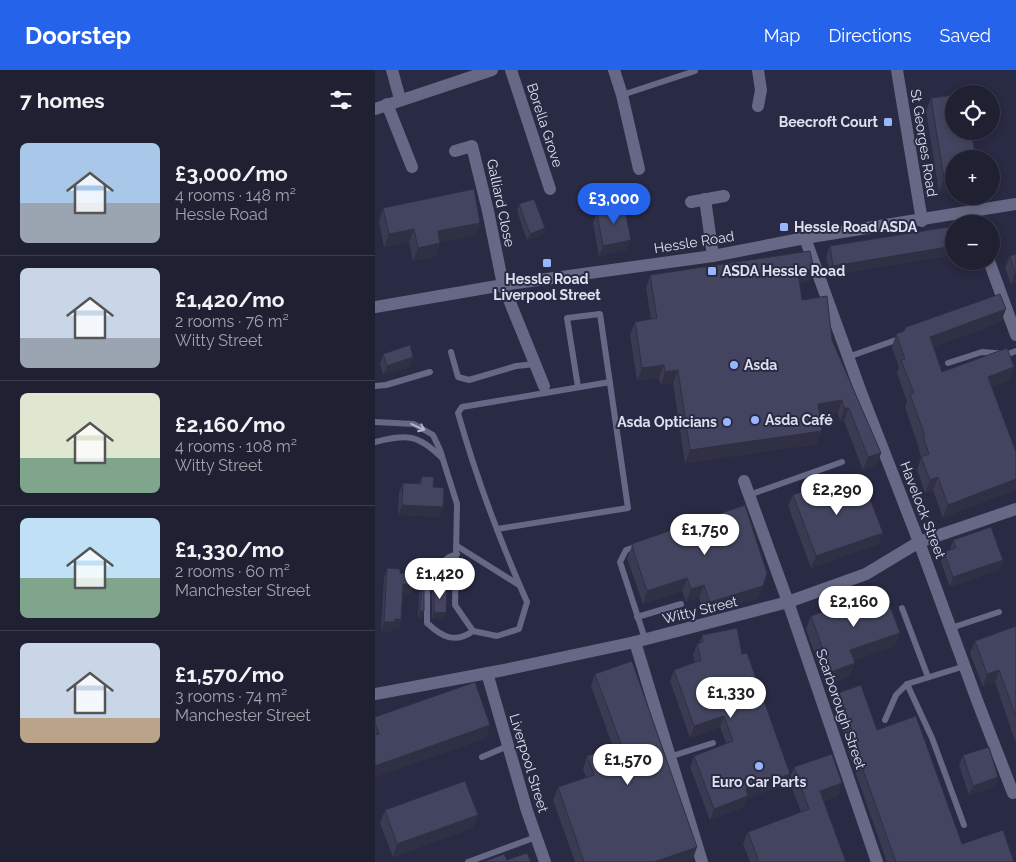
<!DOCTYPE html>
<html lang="en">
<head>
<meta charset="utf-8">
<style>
	:root { --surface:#1f2032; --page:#27283a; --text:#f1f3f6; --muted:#a1a3ac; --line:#3c3e4d; --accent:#2563eb }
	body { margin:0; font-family:Raleway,sans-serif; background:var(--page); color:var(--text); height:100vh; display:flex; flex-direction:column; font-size:19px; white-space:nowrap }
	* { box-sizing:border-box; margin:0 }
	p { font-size:16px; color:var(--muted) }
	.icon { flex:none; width:28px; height:28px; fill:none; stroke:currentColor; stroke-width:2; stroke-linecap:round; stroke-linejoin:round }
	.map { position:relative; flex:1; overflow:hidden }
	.side { display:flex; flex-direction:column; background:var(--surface); width:375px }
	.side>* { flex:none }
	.buttons { position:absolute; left:570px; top:15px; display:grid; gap:10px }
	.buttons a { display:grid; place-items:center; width:55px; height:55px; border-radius:50%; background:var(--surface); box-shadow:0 2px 8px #0003,0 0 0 1px var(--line); font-size:25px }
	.price { position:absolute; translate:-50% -42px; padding:0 11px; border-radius:18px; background:#fff; color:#222; font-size:16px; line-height:32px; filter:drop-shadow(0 1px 2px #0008) }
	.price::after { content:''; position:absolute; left:50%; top:30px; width:15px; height:11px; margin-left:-8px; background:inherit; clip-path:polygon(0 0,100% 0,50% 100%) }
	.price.active { background:var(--accent); color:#fff }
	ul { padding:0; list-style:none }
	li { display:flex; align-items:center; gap:15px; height:125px; padding:0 20px }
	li+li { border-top:1px solid var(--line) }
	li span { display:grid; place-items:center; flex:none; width:140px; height:100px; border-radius:8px; color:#555 }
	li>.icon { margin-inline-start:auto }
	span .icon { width:60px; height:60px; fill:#fffc; stroke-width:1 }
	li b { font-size:21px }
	h2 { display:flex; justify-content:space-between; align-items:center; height:60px; padding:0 20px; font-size:21px }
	header { display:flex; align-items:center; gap:30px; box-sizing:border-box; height:70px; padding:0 25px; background:var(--accent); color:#fff }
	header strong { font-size:24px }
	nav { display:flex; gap:28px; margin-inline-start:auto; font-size:18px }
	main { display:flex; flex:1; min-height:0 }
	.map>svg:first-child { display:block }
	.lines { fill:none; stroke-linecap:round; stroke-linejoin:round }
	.service { stroke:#666885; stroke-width:6 }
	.minor { stroke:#666885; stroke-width:12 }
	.tertiary { stroke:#666885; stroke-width:12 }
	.wall { fill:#3a3b53 }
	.shaded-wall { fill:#2f3043 }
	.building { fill:#434560; stroke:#2f3043 }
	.oneway { stroke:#b4b6cb }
	.poi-dot { fill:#98b6fd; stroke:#292a43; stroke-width:2 }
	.labels { text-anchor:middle; stroke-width:4; stroke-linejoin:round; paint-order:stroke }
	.poi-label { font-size:14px; font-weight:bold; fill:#dee0f0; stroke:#292a43; text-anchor:start }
	.street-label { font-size:14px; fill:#dee0f0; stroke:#292a43 }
</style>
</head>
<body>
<header>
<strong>Doorstep</strong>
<nav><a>Map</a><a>Directions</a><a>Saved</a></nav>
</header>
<main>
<section class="side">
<h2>7 homes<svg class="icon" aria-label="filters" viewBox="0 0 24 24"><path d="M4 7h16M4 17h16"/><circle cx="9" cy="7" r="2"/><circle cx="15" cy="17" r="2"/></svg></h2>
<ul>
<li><span style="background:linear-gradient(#a9c7e8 60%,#9aa5b1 0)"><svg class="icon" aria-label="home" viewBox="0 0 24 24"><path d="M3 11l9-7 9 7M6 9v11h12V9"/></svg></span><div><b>£3,000/mo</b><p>4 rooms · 148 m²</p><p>Hessle Road</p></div></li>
<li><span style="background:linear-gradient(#c9d6e8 70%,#9aa5b1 0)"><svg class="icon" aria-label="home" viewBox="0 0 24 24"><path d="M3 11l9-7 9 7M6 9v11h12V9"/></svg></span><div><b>£1,420/mo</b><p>2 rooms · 76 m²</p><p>Witty Street</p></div></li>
<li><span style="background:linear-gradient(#dfe7d0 65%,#7fa58c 0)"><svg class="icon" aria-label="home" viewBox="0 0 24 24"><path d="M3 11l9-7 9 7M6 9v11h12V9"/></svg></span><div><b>£2,160/mo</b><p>4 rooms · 108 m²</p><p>Witty Street</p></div></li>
<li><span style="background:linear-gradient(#bfe0f5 60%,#7fa58c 0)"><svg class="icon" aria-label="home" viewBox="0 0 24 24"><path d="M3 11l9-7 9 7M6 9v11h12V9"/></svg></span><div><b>£1,330/mo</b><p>2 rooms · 60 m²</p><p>Manchester Street</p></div></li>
<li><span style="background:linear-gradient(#c9d6e8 75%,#b9a48a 0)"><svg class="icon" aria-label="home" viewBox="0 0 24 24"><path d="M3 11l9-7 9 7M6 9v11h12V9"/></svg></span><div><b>£1,570/mo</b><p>3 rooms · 74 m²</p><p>Manchester Street</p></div></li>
</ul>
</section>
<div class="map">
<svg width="641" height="792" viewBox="0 0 641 792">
	<rect width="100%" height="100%" fill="#292a43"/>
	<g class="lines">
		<!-- service -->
		<g class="service">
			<path d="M247,25L320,1"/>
			<path d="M76,282L83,307L94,310L141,296L161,294"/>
			<path d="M473,287L521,270"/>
			<path d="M573,293L607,282L633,284L641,281"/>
			<path d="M0,316L11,315L55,302"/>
			<path d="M170,323L235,312"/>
			<path d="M0,352L39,354L58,365L65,380L82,434L80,535L98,561L122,566L144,559L152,532C125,471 101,407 83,343L87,337L170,323L169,316"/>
			<path d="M0,372C32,364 43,364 67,388"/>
			<path d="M374,425L467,392"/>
			<path d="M122,459L253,438L225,244L192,248L203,317"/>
			<path d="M82,476L144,515"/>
			<path d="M263,476L251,480L245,492L270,569"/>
			<path d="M82,484L74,487L55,502L52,519V553C67,567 80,574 98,561"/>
			<path d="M527,538L553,607"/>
			<path d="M262,547L306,534"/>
			<path d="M576,558L624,542"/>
			<path d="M532,614L557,668L589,755"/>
			<path d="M510,650L521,625L532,614L590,596"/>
			<path d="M107,687L133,676"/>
			<path d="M294,687L338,673"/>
			<path d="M93,792L161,767"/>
		</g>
		<!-- minor -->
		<g class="minor">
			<path d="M17,0L25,29"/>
			<path d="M136,0L175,119"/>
			<path d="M239,0L247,25L264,99"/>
			<path d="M383,0L386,20L383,36"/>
			<path d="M522,0L547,151"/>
			<path d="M12,34L37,97"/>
			<path d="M0,39L117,0"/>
			<path d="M80,81L97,76L113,141L128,215L169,316"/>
			<path d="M330,129L338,186"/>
			<path d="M316,132L349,126"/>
			<path d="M594,142L599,154"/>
			<path d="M430,168L487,325L544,472L603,633L638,723"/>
			<path d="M614,191L641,265"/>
			<path d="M369,411L413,532L502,792"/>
			<path d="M260,572L327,792"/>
			<path d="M112,603L152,741L170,792"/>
		</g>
		<!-- tertiary -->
		<g class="tertiary">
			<path d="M0,237L128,215L338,186L430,168L641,134"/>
			<path d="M0,624L129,600L260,572L413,532L491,504L544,472L641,439"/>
		</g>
	</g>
	<!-- wall -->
	<g class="wall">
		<path d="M556,28L596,61L564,122L551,41Z"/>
		<path d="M144,134L170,158L167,165L152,170L142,141Z"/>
		<path d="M232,134L252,180L224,186L218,153L222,143L230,141Z"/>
		<path d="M8,138L105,153L101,165L65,172L61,186L38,191L34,172L9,177L4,151Z"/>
		<path d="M579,156L455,206L451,186L455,176Z"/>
		<path d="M641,184V213L636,214L630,198L635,186Z"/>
		<path d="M439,199L434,212L425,213L427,230L457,270L506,383L501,396L488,400L469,351H465L463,343L445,346L442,374L310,393L298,313L286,315L284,308L262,311L255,265L260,252L276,249L271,218L275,205Z"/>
		<path d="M626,252L558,277L567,302L639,297L635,310L616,317L568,448L558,420L550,423L542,400L546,388L544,380V378L530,337L532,332L522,303L524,297L517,277L521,264Z"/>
		<path d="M8,284L38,287L35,297L8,305L5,294Z"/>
		<path d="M47,406L58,417L64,447L23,445L24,423L28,413H44Z"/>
		<path d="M456,422L504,474L436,498L413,436L418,425Z"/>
		<path d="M578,470L628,490L624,500L575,517L566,492L569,482L575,480Z"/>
		<path d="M257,476L383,528L330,545L324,528L311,532L307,521L268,534L252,488Z"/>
		<path d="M12,498L25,503L40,515L36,525L28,524L26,550L23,559H17L16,562L6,561L9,508Z"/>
		<path d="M47,516L49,541L47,548H43L44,523Z"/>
		<path d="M59,517L68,549H57V523Z"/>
		<path d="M436,546L525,563L520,576L479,590L480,593L475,606L451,615L431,559Z"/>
		<path d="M641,556V671H640L620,612L608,617L595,583L600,571Z"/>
		<path d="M327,565L367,584L415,704L410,715L372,728L369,737L335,750L315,697L319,686L351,673L345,657L315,668L295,611L299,600L320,593L318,585L322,574H324Z"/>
		<path d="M220,604L318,789L310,792H200L178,730L183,717L211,707L208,699L212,686L238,677L216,616Z"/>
		<path d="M463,623L502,660L587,774L639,792H512L473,681L474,678L459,635Z"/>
		<path d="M0,647L115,655L111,668L0,707Z"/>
		<path d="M588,685L620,717L594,725L584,695Z"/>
		<path d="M419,697L463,726L448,731L471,792H375L368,774L373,762L426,742L414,710Z"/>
		<path d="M10,740L98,758L18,787L5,753Z"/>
	</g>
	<!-- shaded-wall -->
	<g class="shaded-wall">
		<path d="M579,107V119L564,122L569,109Z"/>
		<path d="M105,153L101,165L58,174L63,161Z"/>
		<path d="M170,158L167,165L152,170L155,164Z"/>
		<path d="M39,159L34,172L9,177L14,164Z"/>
		<path d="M256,170L252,180L224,186L228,176Z"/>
		<path d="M65,173L61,186L38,191L43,178Z"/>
		<path d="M579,176V185L455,206L458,196Z"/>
		<path d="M439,199L434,212L419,214L423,202Z"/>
		<path d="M640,203H641V213L636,214Z"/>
		<path d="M631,239L626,252L550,280L555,267Z"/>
		<path d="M38,287L35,297L8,305L12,296Z"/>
		<path d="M289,295L284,308L262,311L267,298Z"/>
		<path d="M639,297L635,310L608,320L613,307Z"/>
		<path d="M303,300L298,313L286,315L290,302Z"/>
		<path d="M467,330L463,343L438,347L443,334Z"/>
		<path d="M469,338H474L469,351H465Z"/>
		<path d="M447,361L442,374L310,393L315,380Z"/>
		<path d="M506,383L501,396L488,400L493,387Z"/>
		<path d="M563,407L558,420L550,423L555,410Z"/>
		<path d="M641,409V420L568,448L573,435Z"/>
		<path d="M27,435L68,437L64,447L23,445Z"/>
		<path d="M508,463L504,474L436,498L441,486Z"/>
		<path d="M628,490L624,500L575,517L578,507Z"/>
		<path d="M312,508L307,521L268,534L272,521Z"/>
		<path d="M28,514L40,515L36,525L25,524Z"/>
		<path d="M329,515L324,528L311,532L316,519Z"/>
		<path d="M388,516L383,528L330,545L335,532Z"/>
		<path d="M45,541H49L47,548H43Z"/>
		<path d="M59,542L71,543L68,549H57Z"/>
		<path d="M20,549L26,550L23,559H17L16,562L6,561L9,552Z"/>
		<path d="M525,563L520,576L471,593L475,580Z"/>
		<path d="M480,593L475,606L451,615L456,602Z"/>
		<path d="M624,600L620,612L608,617L612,604Z"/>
		<path d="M349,646L345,657L315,668L319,656Z"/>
		<path d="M115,655L111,668L0,707V696Z"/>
		<path d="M415,704L410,715L372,728L369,737L335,750L339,739L371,719Z"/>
		<path d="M623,707L620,717L594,725L598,716Z"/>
		<path d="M467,713L463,726L440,733L445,721Z"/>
		<path d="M103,745L98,758L18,787L22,774Z"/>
		<path d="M322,777L318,789L310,792H279Z"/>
	</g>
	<!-- building -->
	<g class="building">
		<path d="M579,25V61H596L601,89H579V107L569,109L556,28Z"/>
		<path d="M99,119L105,153L63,161L65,173L43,178L39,159L14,164L8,138Z"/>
		<path d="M159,129L170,158L155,164L144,134Z"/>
		<path d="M248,131L256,170L228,176L222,143L234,141L232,134Z"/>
		<path d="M579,156V176L458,196L455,176Z"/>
		<path d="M435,181L439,199L423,202L427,230L452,226L457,270L506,383L493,387L474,338H469L467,330L443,334L447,361L315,380L303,300L290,302L289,295L267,298L260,252L282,248L275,205Z"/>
		<path d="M641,184V203H640L635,186Z"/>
		<path d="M625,224L631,239L555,267L567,302L632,278L639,297L613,307L641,382V409L573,435L563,407L555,410L546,387L554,384L548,367L550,366L535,324L539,323L526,290L530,289L521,264L529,261L531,257Z"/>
		<path d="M35,275L38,287L12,296L8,284Z"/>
		<path d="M47,406L59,407L58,417L69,418L68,437L27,435L28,413L46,414Z"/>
		<path d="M488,410L508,463L441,486L418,425L453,412L456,422Z"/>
		<path d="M370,435L392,503L388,516L335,532L329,515L316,519L312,508L272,521L257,476L259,473Z"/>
		<path d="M616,457L628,490L578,507L569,482L581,478L578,470Z"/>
		<path d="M12,498L25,499V503L40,504V515L28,514L26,550L20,549V552H9Z"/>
		<path d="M47,516H49V541H45Z"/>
		<path d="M59,517L72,518L71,543L59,542Z"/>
		<path d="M509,520L525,563L475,580L480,593L456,602L436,546Z"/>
		<path d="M641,556V647L624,600L612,604L600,571Z"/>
		<path d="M362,558L367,584L372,583L415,704L371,719L373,726L339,739L319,686L358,671L349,646L319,656L299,600L326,590L322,574L328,572L327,565Z"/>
		<path d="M257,591L322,777L279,792H209L183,717L219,705L212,686L246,674L220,604Z"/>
		<path d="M100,612L115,655L0,696V665L4,664L0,653V647Z"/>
		<path d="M486,615L502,660L541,646L587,774L628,760L639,792H521L477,669L480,668L463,623Z"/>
		<path d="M614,677L623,707L598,716L588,685Z"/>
		<path d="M457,684L467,713L445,721L471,792H384L373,762L434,739L419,697Z"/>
		<path d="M90,711L103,745L22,774L10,740Z"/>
		<path d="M152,783L156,792H108L129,784L132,790Z"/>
	</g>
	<!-- one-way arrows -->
	<defs><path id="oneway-shaft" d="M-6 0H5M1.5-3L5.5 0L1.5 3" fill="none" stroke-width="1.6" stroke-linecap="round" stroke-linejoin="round" transform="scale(1.25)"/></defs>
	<use class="oneway" href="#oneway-shaft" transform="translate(43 357) rotate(24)"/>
	<!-- markers -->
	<g class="poi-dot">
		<rect x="508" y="47" width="10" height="10" rx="2.5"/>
		<rect x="404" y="152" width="10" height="10" rx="2.5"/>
		<rect x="167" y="188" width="10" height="10" rx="2.5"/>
		<rect x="332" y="196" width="10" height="10" rx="2.5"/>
		<circle cx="359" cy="295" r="5"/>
		<circle cx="380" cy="350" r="5"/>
		<circle cx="352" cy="352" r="5"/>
		<circle cx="384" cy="696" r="5"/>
	</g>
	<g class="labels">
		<!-- poi labels -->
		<g class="poi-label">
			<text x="503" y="57" text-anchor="end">Beecroft Court</text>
			<text x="419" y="162">Hessle Road ASDA</text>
			<text x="347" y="206">ASDA Hessle Road</text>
			<text x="172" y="214" text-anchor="middle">Hessle Road<tspan x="172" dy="16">Liverpool Street</tspan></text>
			<text x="369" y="300">Asda</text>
			<text x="390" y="355">Asda Café</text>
			<text x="342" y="357" text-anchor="end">Asda Opticians</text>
			<text x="384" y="717" text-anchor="middle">Euro Car Parts</text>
		</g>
		<!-- street labels -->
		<g class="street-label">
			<text transform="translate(170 55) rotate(72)" y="5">Borella Grove</text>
			<text transform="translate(549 73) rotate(81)" y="5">St Georges Road</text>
			<text transform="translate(126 133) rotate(78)" y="5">Galliard Close</text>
			<text transform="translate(319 172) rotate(-9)" y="5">Hessle Road</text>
			<text transform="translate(548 440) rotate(69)" y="5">Havelock Street</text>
			<text transform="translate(325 540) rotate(-14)" y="5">Witty Street</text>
			<text transform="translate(466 639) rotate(71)" y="5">Scarborough Street</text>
			<text transform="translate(154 693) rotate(73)" y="5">Liverpool Street</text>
		</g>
	</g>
</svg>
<div class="buttons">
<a><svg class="icon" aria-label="locate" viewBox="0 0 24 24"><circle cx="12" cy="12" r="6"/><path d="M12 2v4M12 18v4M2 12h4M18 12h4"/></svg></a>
<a>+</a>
<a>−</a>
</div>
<b class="price active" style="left:239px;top:155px">£3,000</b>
<b class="price" style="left:462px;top:446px">£2,290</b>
<b class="price" style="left:330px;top:486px">£1,750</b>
<b class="price" style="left:65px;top:530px">£1,420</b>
<b class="price" style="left:479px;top:558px">£2,160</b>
<b class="price" style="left:356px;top:649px">£1,330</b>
<b class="price" style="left:253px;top:716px">£1,570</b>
</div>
</main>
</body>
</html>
